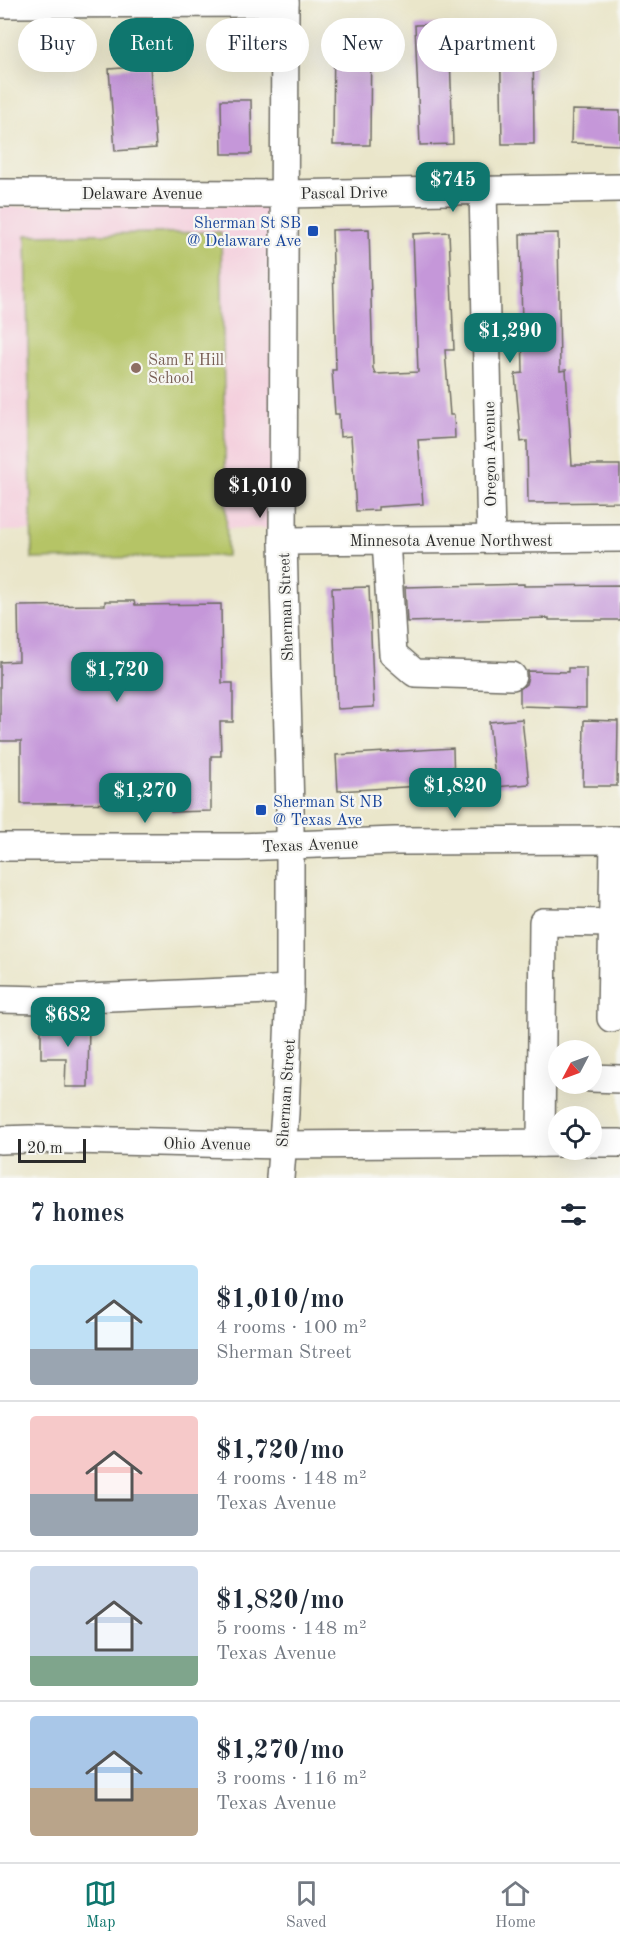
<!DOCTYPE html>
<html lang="en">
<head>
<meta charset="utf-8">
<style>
	:root { --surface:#fff; --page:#f2f2f3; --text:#1f2937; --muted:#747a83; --line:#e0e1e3; --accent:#0f766e }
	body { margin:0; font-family:"Old Standard TT",serif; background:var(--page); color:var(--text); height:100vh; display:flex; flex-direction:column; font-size:22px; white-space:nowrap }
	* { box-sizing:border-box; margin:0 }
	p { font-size:20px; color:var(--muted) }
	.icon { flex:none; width:33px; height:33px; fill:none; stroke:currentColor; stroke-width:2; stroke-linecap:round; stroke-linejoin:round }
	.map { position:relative; height:1178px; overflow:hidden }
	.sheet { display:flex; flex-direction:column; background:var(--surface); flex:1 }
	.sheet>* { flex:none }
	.guide { position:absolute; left:18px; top:18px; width:585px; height:54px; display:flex; gap:12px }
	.needle { width:39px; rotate:229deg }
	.tools { position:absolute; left:548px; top:1040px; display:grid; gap:12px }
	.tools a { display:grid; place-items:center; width:54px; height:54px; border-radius:50%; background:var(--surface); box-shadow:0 6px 24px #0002; font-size:30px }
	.scale { position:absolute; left:18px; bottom:15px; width:68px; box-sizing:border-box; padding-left:6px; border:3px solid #2b2b2b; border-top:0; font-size:16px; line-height:21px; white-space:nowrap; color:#2b2b2b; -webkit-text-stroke:4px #f6f6f2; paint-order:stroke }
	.price { position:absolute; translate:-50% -51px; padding:0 14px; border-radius:12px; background:var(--accent); color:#fff; font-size:20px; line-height:39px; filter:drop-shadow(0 2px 3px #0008) }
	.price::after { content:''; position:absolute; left:50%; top:36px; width:18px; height:14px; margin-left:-9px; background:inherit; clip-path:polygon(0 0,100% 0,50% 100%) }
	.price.on { background:#222; color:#fff }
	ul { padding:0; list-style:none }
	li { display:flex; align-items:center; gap:18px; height:150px; padding:0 30px }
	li+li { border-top:2px solid var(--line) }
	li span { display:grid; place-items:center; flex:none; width:168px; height:120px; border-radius:6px; color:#555 }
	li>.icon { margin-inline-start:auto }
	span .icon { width:72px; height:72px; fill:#fffc; stroke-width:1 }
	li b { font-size:26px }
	h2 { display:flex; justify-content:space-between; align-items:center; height:72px; padding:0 30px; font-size:26px }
	.chip { padding:0 21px; border-radius:27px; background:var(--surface); box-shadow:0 6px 24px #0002; font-size:21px; line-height:54px }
	.chip.on { background:var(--accent); color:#fff }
	.tab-bar { display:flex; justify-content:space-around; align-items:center; height:84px; border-top:2px solid var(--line); background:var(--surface); font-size:16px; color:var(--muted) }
	.tab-bar a { display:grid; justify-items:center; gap:3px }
	.tab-bar .on { color:var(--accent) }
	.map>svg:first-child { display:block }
	.built { fill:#f4cfdd }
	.green { fill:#b5c466; stroke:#707848; stroke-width:1.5 }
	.building { fill:#c597d9 }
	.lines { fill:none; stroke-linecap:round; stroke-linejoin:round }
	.minor-casing { stroke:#6e6c63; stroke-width:30 }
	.minor { stroke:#fff; stroke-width:27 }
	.transit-dot { fill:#1a4fb4; stroke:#f6f6f2; stroke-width:2 }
	.education-dot { fill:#8d6e63; stroke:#f6f6f2; stroke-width:2 }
	.labels { text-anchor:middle; stroke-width:4.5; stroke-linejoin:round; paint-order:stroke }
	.street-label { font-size:16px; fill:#2b2b2b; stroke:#f6f6f2 }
	.transit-label { font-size:16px; fill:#164399; stroke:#f6f6f2; text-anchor:end }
	.education-label { font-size:16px; fill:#785e54; stroke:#f6f6f2; text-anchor:start }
</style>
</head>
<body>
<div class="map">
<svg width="620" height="1178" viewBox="0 0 620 1178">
	<rect width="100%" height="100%" fill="#f6f6f2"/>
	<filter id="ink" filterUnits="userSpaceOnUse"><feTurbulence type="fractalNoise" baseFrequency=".0167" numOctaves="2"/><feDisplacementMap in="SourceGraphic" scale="12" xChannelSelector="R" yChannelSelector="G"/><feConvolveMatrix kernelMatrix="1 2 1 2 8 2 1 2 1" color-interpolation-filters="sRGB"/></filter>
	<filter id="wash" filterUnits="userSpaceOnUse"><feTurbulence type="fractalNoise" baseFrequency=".008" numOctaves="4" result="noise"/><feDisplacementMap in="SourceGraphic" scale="24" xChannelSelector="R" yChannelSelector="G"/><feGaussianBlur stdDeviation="1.35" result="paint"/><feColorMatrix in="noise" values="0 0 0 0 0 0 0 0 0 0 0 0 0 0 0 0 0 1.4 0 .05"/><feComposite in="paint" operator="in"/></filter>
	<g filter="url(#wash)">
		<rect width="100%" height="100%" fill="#eae6ca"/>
		<!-- built -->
		<path class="built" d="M269,204L274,528L0,531V207Z"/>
		<!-- green -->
		<path class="green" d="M221,232L227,556L32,559L26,235Z"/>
		<g id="blocks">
			<!-- building -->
			<g class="building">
				<path d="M533,22L534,144H502L500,23Z"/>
				<path d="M449,24L453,144L420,145L415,25Z"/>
				<path d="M334,25H371L370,145H333Z"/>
				<path d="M150,66L156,148L115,151L109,69Z"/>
				<path d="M221,100H251L252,154H222Z"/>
				<path d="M572,110L620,111V145L571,143Z"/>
				<path d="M369,229L373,368L375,374L418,372L413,234L449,232L454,350H445L450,415H454L455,438L418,440L423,504L378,507V510L356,511L351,436L340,437L339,414H335L332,370H336L332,230Z"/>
				<path d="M558,233L560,371L566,370L572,465H620V502L528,503L527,441L521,442L515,374L523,373L520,234Z"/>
				<path d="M524,584V586L620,585V620H549V618L407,622L405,587Z"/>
				<path d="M369,587L374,707L337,709L332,588Z"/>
				<path d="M105,601H134L135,605L221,604L222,683H233V722H220L221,756H211V811L171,812V803L21,804V741H0V662L19,661L18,606L105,605Z"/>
				<path d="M568,668H586V708L520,706V689L526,684L528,677L527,671L568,672Z"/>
				<path d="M522,719L529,784L496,787L489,722Z"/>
				<path d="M584,720L618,721L617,786H583Z"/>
				<path d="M453,748L454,784L338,791L336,755Z"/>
				<path d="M41,1020L89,1021L88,1087H65L66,1058H41Z"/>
			</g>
		</g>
	</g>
	<g filter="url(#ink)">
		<use href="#blocks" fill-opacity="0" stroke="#6e6c63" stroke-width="1.5"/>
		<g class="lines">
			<defs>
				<g id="minor">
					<path d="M0,4L285,3"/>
					<path d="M483,190L491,539"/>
					<path d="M0,193L284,194L620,188"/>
					<path d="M386,540L393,654L415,673L512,676"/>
					<path d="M283,541L620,538"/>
					<path d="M0,847H240L395,841L620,840"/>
					<path d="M0,999L43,1000L290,989"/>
					<path d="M611,1018L614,840"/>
					<path d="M591,1078L620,1079"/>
					<path d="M0,1140L30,1139L281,1145L558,1143"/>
					<path d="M541,1143L543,922L613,923"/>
					<path d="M591,1143H620"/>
					<path d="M280,1178L285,1113L290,989V810L283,541L285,0"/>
				</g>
			</defs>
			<!-- minor casing -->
			<use href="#minor" class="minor-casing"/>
			<!-- minor -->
			<use href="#minor" class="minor"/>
		</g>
	</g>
	<!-- markers -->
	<g class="transit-dot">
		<rect x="307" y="225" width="12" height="12" rx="3"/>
		<rect x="255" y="804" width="12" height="12" rx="3"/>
	</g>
	<circle class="education-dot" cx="136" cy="368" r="6"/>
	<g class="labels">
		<!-- street labels -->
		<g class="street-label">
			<text transform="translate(344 192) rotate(-1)" y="6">Pascal Drive</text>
			<text x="142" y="199">Delaware Avenue</text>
			<text transform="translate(489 454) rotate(-91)" y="6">Oregon Avenue</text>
			<text x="451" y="546">Minnesota Avenue Northwest</text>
			<text transform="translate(285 607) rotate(-92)" y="6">Sherman Street</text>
			<text transform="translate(310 844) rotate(-2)" y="6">Texas Avenue</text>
			<text transform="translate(285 1093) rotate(-86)" y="6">Sherman Street</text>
			<text transform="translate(207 1143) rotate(1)" y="6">Ohio Avenue</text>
		</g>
		<!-- transit labels -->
		<g class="transit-label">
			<text x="301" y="228">Sherman St SB<tspan x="301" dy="18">@ Delaware Ave</tspan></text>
			<text x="273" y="807" text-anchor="start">Sherman St NB<tspan x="273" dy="18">@ Texas Ave</tspan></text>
		</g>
		<!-- education labels -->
		<g class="education-label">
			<text x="148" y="365">Sam E Hill<tspan x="148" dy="18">School</tspan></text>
		</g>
	</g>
</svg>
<div class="tools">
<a><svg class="needle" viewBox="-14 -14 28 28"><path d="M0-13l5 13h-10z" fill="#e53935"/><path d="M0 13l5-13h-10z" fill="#747a83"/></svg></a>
<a><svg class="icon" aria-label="locate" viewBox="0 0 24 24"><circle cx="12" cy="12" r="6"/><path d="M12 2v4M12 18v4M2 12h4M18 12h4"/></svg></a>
</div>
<div class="scale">20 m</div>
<b class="price" style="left:453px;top:213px">$745</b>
<b class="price" style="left:510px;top:364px">$1,290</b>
<b class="price on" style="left:260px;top:519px">$1,010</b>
<b class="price" style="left:117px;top:703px">$1,720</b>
<b class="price" style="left:455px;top:819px">$1,820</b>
<b class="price" style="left:145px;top:824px">$1,270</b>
<b class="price" style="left:68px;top:1048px">$682</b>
<div class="guide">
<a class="chip">Buy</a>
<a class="chip on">Rent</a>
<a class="chip">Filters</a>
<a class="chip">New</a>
<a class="chip">Apartment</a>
</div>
</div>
<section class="sheet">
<h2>7 homes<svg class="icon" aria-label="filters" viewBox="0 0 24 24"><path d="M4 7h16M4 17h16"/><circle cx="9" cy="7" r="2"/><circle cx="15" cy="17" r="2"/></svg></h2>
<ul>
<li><span style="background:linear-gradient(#bfe0f5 70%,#9aa5b1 0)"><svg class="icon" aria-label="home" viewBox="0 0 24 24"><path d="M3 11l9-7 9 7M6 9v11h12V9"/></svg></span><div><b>$1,010/mo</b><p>4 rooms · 100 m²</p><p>Sherman Street</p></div></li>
<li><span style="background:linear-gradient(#f6c9c9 65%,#9aa5b1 0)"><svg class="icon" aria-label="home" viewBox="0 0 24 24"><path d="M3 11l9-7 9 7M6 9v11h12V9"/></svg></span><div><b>$1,720/mo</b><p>4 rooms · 148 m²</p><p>Texas Avenue</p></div></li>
<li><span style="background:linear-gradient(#c9d6e8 75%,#7fa58c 0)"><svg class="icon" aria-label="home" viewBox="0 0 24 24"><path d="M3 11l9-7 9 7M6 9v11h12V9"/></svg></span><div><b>$1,820/mo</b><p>5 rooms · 148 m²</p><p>Texas Avenue</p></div></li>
<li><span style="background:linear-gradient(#a9c7e8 60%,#b9a48a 0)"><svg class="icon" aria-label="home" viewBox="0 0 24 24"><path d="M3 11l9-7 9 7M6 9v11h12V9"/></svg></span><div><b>$1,270/mo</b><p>3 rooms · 116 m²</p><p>Texas Avenue</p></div></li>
</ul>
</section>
<nav class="tab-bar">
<a class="on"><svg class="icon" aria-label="map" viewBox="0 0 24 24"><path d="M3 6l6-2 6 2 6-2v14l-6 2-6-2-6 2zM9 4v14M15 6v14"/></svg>Map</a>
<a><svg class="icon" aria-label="saved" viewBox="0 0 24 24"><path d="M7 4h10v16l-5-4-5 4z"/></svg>Saved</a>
<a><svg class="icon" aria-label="home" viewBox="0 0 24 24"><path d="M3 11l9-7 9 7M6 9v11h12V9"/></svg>Home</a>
</nav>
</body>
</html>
